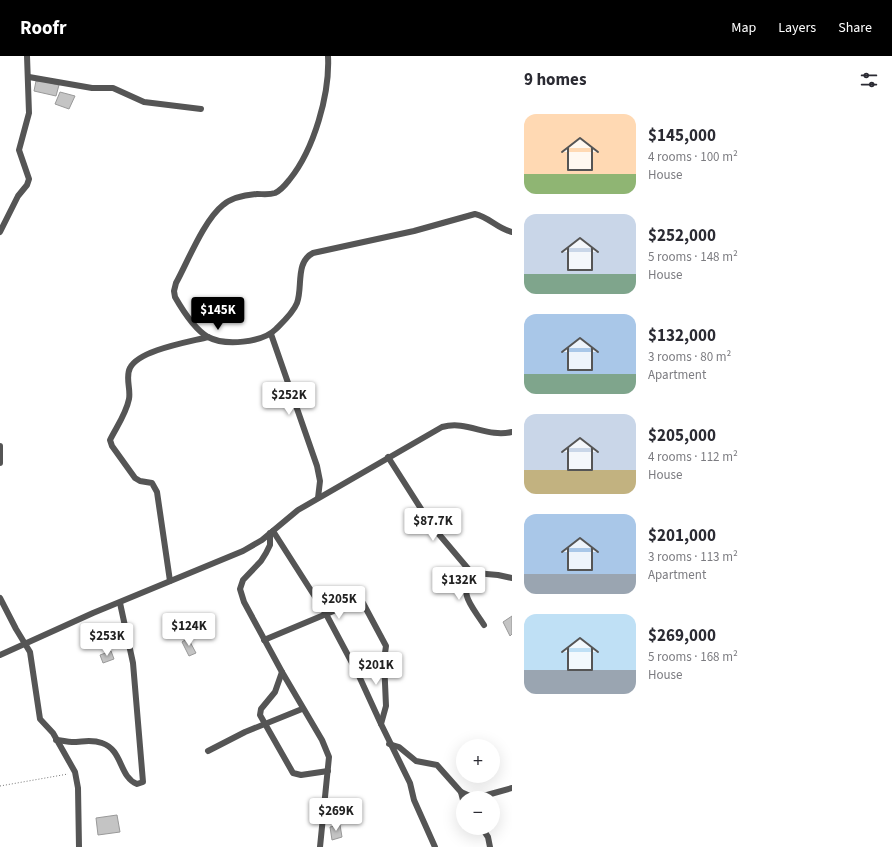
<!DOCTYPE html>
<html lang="en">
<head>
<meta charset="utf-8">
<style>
	:root { --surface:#fff; --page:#f2f2f3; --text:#2b2b33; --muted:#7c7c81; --accent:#000 }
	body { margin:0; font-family:"Source Sans 3",sans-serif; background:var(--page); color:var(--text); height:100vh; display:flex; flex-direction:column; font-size:15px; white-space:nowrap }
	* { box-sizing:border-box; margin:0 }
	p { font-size:13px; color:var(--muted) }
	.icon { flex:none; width:22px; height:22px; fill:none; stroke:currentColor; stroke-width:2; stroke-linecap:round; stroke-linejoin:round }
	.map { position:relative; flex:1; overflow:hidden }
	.drawer { display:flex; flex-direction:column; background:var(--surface); width:380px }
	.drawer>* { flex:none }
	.tools { position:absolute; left:456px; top:683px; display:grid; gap:8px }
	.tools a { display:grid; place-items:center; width:44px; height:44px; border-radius:50%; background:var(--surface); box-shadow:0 4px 16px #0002; font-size:20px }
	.price { position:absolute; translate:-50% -34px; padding:0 9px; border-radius:4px; background:#fff; color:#222; font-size:13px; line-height:26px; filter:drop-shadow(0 1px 2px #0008) }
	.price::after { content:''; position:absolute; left:50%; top:24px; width:12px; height:9px; margin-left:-6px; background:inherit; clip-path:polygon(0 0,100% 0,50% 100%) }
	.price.current { background:var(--accent); color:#fff }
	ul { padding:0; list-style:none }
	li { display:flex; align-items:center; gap:12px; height:100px; padding:0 12px }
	li span { display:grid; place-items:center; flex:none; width:112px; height:80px; border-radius:12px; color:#555 }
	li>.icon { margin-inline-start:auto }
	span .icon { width:48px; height:48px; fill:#fffc; stroke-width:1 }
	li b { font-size:17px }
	h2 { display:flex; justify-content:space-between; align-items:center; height:48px; padding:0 12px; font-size:17px }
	header { display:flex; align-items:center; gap:24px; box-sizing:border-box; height:56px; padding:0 20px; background:var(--accent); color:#fff }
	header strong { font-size:19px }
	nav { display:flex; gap:22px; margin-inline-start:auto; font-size:14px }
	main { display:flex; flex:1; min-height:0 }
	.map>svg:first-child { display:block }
	.building { fill:#c4c4c4; stroke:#999 }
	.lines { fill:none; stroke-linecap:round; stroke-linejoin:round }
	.path { stroke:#777; stroke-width:1; stroke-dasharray:1 2; stroke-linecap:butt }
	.minor { stroke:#555; stroke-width:6 }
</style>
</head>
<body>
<header>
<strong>Roofr</strong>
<nav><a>Map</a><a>Layers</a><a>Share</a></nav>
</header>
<main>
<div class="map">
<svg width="512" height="791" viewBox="0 0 512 791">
	<rect width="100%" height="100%" fill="#fff"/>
	<!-- building -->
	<g class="building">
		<path d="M39,24L59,29L56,40L34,35L36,25L38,26Z"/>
		<path d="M60,36L75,40L69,53L55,48Z"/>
		<path d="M512,560V578L510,580L503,566Z"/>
		<path d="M188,582L196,597L189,600L182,586Z"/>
		<path d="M111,595L114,603L103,607L100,599Z"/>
		<path d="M117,759L120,776L98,779L96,762Z"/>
		<path d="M340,769L342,781L332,784L330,771Z"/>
	</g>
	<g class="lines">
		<!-- path -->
		<path class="path" d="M0,730L68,718"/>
		<!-- minor -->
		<g class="minor">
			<path d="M328,0C330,38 314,93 290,123C286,128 282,134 275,137C269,139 263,138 257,138C246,139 231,142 223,149C204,164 188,205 176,227L174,235L175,241C183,255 194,273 208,281C225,290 262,287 276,273C283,266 293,257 297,247C303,231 295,206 313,197L414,175L475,158C489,161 498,173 512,176"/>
			<path d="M29,21L92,32H113L144,46L201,53"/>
			<path d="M0,176L18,140L27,129L29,123L19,94L29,57L27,0"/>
			<path d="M271,278L317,410L320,425L318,442"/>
			<path d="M0,390V407"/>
			<path d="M388,401L432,470L470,515L475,517L498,519L512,522"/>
			<path d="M273,475L326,558L359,620L381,668"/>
			<path d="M270,477V489L266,497L261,505L243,524L240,533L244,546L282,616L322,684L329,701L320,791"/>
			<path d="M470,515C460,541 470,547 484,569"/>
			<path d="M170,525L157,436L152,427L140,425L135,422L112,390L110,384C117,370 126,358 129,343C131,333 125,321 130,312C139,294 189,286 208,281"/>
			<path d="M0,542L16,573L30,596L40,663L53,677L75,716L78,732L79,791"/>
			<path d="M264,584L355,546L361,545L363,547L386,590L384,604L386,650L381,668L410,727L414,744L435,791"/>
			<path d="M0,599L93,557L243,495L262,484L298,454L442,371C468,364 486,382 512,376"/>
			<path d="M282,616L275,636L261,653L260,659L293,717L301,719L328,715"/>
			<path d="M56,684C61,684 67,686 72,686C83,686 91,683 102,687C123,694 119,721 137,728L143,726L133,607L120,547"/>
			<path d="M389,688L399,691L416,705L437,709L461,736L472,741L487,739L512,732"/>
			<path d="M208,695L245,676L302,653"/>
			<path d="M461,736L463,744"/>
			<path d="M482,772L488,781L490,791"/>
		</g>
	</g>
</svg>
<div class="tools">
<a>+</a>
<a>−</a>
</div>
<b class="price current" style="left:218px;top:275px">$145K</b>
<b class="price" style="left:289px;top:360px">$252K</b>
<b class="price" style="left:433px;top:486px">$87.7K</b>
<b class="price" style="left:459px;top:545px">$132K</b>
<b class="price" style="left:339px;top:564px">$205K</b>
<b class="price" style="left:189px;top:591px">$124K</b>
<b class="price" style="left:107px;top:601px">$253K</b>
<b class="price" style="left:376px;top:630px">$201K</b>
<b class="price" style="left:336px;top:776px">$269K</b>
</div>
<section class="drawer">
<h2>9 homes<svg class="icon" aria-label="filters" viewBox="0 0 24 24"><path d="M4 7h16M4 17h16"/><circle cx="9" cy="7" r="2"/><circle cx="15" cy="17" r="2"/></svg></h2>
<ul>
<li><span style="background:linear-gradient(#ffd9b3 75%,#8fb573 0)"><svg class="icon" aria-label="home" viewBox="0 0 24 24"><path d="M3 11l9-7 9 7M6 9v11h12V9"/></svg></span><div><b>$145,000</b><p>4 rooms · 100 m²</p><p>House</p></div></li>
<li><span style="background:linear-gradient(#c9d6e8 75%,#7fa58c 0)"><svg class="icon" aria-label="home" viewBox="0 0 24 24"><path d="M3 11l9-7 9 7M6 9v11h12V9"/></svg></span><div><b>$252,000</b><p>5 rooms · 148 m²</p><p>House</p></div></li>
<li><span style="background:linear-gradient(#a9c7e8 75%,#7fa58c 0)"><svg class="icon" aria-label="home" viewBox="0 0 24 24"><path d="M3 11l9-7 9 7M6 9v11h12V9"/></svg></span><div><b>$132,000</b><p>3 rooms · 80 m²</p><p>Apartment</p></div></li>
<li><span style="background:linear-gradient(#c9d6e8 70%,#c2b280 0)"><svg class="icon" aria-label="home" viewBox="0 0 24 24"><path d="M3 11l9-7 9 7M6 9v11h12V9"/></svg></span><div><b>$205,000</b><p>4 rooms · 112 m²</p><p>House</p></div></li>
<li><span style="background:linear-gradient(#a9c7e8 75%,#9aa5b1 0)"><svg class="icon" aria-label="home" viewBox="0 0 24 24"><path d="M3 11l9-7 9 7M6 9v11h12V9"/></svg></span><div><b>$201,000</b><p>3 rooms · 113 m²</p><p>Apartment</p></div></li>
<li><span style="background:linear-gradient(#bfe0f5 70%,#9aa5b1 0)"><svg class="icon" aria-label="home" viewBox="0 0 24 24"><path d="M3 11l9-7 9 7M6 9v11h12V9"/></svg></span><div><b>$269,000</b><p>5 rooms · 168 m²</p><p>House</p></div></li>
</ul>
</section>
</main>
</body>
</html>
